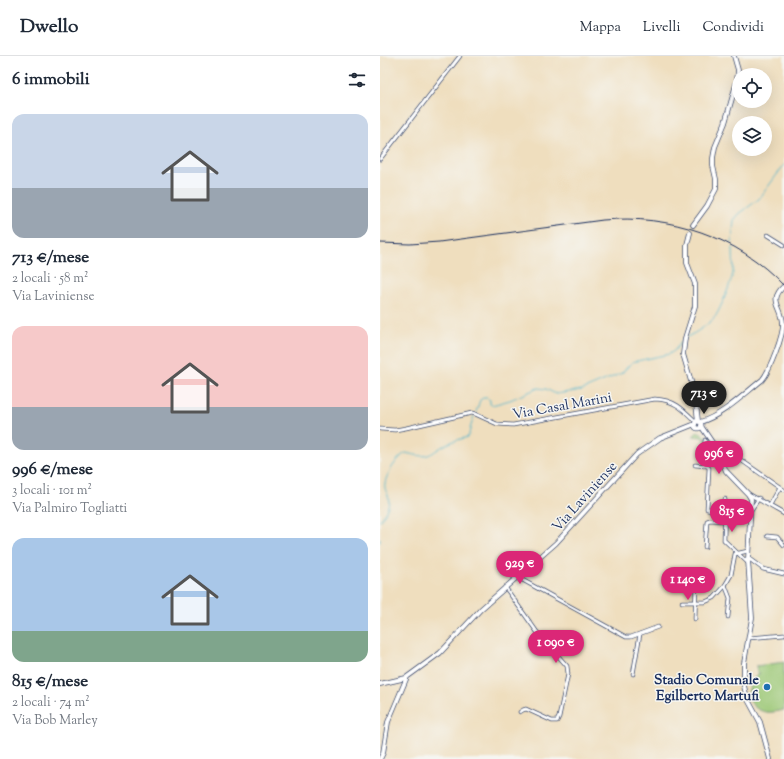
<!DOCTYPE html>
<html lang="it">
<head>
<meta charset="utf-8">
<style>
	:root { --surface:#fff; --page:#f2f2f3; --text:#1f2937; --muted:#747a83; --line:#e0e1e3; --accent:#db2777 }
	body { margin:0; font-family:"Sorts Mill Goudy",serif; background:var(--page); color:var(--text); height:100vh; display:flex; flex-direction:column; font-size:15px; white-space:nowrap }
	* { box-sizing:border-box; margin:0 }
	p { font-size:13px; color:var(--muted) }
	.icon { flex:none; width:22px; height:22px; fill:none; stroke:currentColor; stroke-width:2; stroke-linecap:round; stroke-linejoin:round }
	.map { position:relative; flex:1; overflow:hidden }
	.sheet { display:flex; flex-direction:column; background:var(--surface); width:380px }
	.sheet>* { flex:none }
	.buttons { position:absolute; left:352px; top:12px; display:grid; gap:8px }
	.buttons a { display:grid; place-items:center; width:40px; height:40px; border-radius:50%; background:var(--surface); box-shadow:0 4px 16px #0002; font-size:20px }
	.price { position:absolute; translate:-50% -34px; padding:0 9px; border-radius:14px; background:var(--accent); color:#fff; font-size:13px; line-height:26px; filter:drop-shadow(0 1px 2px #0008) }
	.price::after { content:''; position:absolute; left:50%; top:24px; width:12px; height:9px; margin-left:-6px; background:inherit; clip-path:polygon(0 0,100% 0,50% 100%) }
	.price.current { background:#222; color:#fff }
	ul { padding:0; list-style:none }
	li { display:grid; align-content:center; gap:8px; height:212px; padding:0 12px }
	li span { display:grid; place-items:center; height:124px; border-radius:12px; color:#555 }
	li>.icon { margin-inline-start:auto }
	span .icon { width:72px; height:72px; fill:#fffc; stroke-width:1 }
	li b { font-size:17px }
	h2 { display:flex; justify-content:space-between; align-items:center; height:48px; padding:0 12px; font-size:17px }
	header { display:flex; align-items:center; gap:24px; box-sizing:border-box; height:56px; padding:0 20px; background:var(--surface); border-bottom:1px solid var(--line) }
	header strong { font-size:19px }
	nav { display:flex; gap:22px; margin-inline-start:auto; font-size:14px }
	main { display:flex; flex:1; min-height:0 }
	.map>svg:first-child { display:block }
	.green { fill:#9bc774; stroke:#5b7b69 }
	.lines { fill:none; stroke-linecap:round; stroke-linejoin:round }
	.stream { stroke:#4db4cb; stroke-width:1 }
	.minor-casing { stroke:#3b496c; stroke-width:4.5 }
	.tertiary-casing { stroke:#3b496c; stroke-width:5.5 }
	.minor { stroke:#fff; stroke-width:3 }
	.tertiary { stroke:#fff; stroke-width:4 }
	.rail { stroke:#1b2f5e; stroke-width:1 }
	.poi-dot { fill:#1f6fb2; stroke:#f6f6f2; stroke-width:1.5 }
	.labels { text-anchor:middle; stroke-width:3; stroke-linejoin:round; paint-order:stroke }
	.street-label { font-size:14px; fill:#1b2f5e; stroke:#f6f6f2 }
	.poi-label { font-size:14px; font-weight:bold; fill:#1b2f5e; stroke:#f6f6f2; text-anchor:end }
</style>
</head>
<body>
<header>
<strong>Dwello</strong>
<nav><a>Mappa</a><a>Livelli</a><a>Condividi</a></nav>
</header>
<main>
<section class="sheet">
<h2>6 immobili<svg class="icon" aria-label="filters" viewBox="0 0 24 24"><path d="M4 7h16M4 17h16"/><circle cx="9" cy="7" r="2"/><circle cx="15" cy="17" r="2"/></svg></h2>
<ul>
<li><span style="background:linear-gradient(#c9d6e8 60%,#9aa5b1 0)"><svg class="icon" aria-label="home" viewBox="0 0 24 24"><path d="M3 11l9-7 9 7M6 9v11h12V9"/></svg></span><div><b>713 €/mese</b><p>2 locali · 58 m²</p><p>Via Laviniense</p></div></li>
<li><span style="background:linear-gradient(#f6c9c9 65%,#9aa5b1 0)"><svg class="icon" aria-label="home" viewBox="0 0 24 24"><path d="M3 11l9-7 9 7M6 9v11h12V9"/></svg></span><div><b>996 €/mese</b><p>3 locali · 101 m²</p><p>Via Palmiro Togliatti</p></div></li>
<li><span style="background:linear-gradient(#a9c7e8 75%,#7fa58c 0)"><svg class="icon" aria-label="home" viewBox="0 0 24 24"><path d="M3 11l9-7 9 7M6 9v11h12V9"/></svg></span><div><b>815 €/mese</b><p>2 locali · 74 m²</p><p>Via Bob Marley</p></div></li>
</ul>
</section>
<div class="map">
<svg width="404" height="703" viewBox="0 0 404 703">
	<rect width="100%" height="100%" fill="#f6f6f2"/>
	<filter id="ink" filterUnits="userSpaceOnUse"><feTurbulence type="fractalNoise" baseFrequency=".025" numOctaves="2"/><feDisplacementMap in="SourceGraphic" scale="8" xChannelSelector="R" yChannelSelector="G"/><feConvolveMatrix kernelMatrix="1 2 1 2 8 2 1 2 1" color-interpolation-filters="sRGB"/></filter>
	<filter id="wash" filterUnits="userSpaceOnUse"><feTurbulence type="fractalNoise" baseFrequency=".012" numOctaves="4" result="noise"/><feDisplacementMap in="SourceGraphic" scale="16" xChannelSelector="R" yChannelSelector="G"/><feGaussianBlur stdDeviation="0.9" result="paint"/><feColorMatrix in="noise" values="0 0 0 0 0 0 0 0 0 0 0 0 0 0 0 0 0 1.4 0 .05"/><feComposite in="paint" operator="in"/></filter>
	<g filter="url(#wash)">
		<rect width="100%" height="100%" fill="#efdebe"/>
		<!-- green -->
		<g class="green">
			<path d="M317,376C326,378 340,397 339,407L333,406V401L326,400V386L322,381L313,380Z"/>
			<path d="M404,606V654C397,655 389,658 382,655C363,649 366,626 380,617H377L376,610Z"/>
		</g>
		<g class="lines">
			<!-- stream -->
			<g class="stream">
				<path d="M352,187L354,164L359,158L379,143L404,109"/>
				<path d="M307,281C316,277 329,268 335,261C341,252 351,227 353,217C354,209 353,200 353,192"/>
				<path d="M96,356L100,344L103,342H107L110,344V348L112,349L130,344L158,332L166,333L176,338L202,334L242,317L252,306L289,298L294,295L302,285"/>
				<path d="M0,465C5,457 11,449 8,439C6,435 4,432 5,427C6,419 18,400 26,397C53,404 48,397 69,387C75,384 82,383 88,381L89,379L90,373L94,360"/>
				<path d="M0,483V486"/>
			</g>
		</g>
	</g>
	<g filter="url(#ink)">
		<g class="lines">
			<defs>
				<g id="minor">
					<path d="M0,103L80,0"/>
					<path d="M388,179L404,189"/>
					<path d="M0,373L15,374L26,372L92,357L95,358L117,368L133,369L275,343C295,344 303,353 316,366"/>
					<path d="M355,400L404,434"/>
					<path d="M315,409L327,410L329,412L327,453L345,456"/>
					<path d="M324,410L325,384"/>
					<path d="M367,437L404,458"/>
					<path d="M345,443L344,484L368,507"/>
					<path d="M390,449L400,431"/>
					<path d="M371,454L379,442"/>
					<path d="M345,459L355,458"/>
					<path d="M387,480L397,481L404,489"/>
					<path d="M325,491L327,465L330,464L345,465"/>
					<path d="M368,502L383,513L404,518"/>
					<path d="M137,521L246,581H251L278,571"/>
					<path d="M345,529L350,542L348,561"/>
					<path d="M125,531L157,576L187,610L188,618L179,661L177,665H172L146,653L143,654L140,656"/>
					<path d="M302,546H325L334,542L344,531L351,519L355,498L368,495"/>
					<path d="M315,563L316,527"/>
					<path d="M369,582L404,579"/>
					<path d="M253,618L260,578"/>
				</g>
				<g id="tertiary">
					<path d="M313,169L327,150L336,133V123L333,110V102L335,91L345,67L357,25L358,14L354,0"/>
					<path d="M310,177L307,189V207L315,228V250L305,282L303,298L315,339L318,365"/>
					<circle cx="318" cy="369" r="3.5"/>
					<path d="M320,366C342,360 364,338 382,324C390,315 404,278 403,267C402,250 388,245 404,230"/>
					<path d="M321,370L338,395L346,415L368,438L371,443L368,504L372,562L364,607V630L367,642L380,666L390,703"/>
					<path d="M0,628L26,622"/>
					<path d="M0,703L3,697L8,666L27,621L60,597L101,553L176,487L257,398L280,382L315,368"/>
				</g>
			</defs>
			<!-- minor casing -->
			<use href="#minor" class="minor-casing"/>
			<!-- tertiary casing -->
			<use href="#tertiary" class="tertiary-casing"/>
			<!-- minor -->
			<use href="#minor" class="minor"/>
			<!-- tertiary -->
			<use href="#tertiary" class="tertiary"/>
			<!-- rail -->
			<path class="rail" d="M0,187L30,188L59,186L223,164C289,158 358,180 404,230"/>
		</g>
	</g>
	<!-- markers -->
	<circle class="poi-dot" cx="387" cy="631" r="4"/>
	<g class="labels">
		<!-- street labels -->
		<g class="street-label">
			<text transform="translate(182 349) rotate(-10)" y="5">Via Casal Marini</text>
			<text transform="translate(204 440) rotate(-48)" y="5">Via Laviniense</text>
		</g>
		<!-- poi labels -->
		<g class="poi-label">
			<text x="379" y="628">Stadio Comunale<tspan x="379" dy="16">Egilberto Martufi</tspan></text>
		</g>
	</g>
</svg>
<div class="buttons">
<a><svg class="icon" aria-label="locate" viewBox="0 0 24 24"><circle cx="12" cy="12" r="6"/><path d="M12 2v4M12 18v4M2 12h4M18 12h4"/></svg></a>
<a><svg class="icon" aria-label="layers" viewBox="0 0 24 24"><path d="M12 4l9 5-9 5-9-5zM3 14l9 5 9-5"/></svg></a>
</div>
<b class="price current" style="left:324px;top:359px">713 €</b>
<b class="price" style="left:339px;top:419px">996 €</b>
<b class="price" style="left:352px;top:477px">815 €</b>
<b class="price" style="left:140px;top:529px">929 €</b>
<b class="price" style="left:308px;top:545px">1 140 €</b>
<b class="price" style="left:176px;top:608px">1 090 €</b>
</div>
</main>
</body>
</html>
